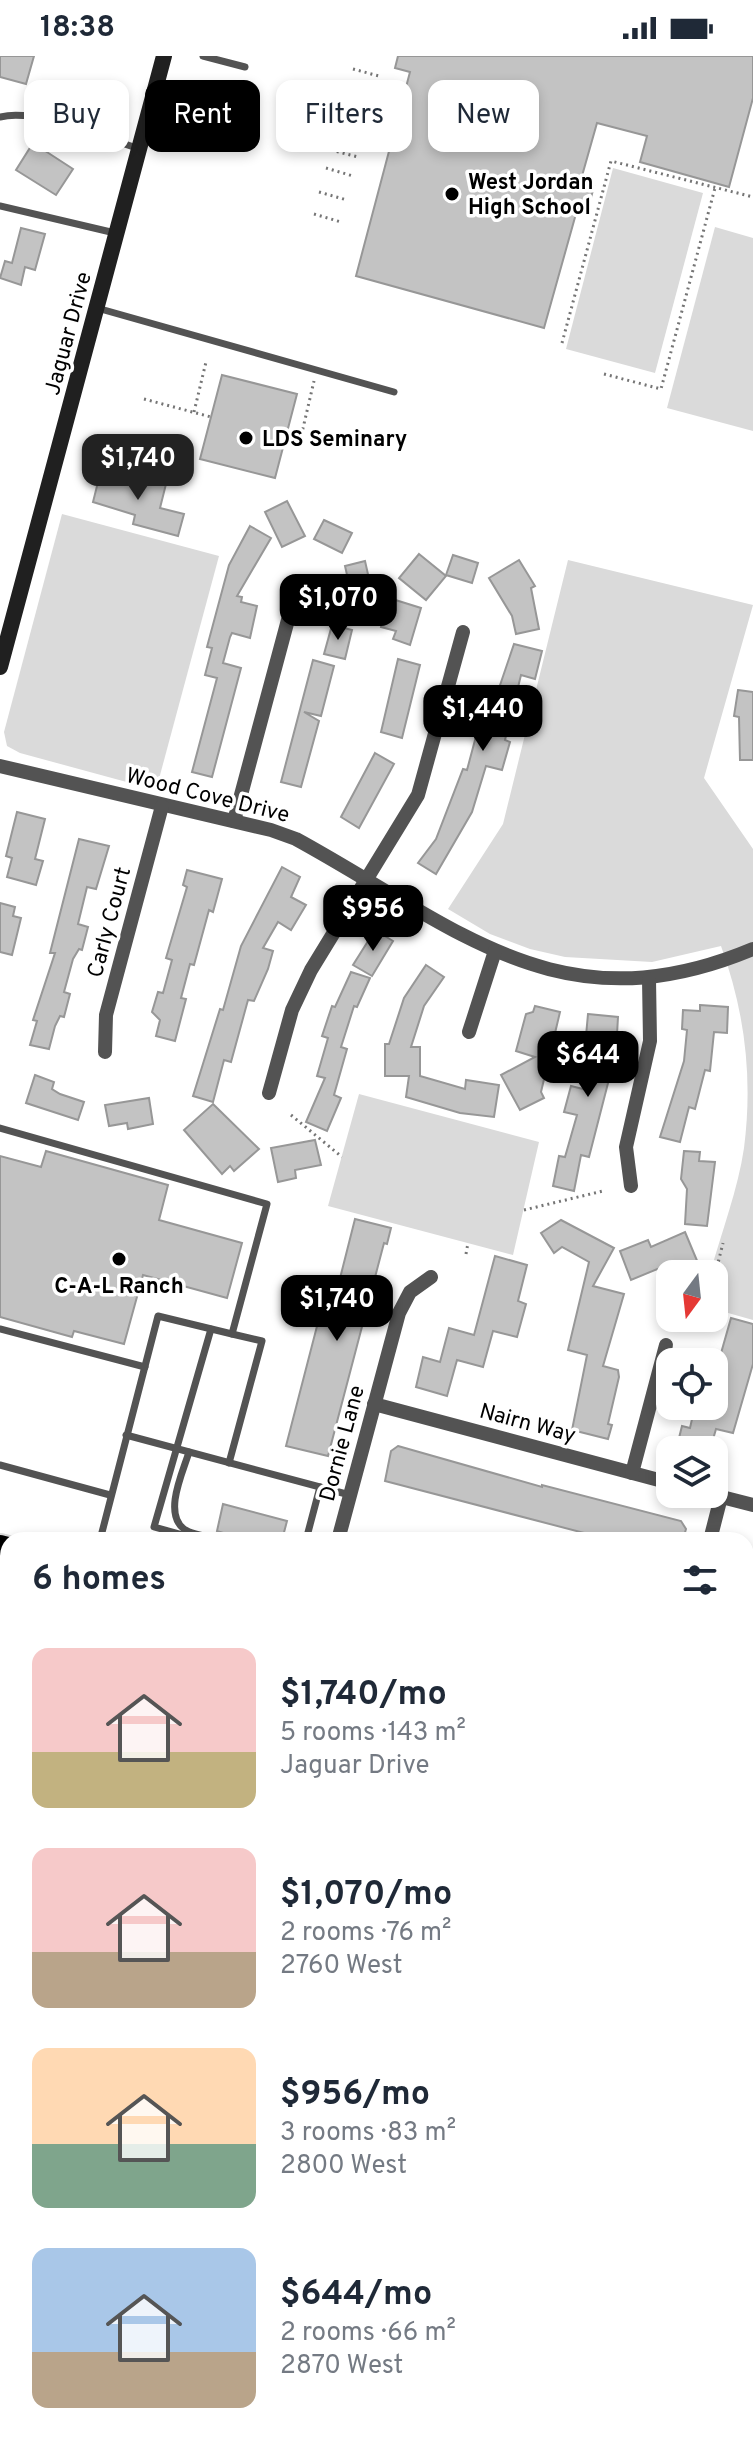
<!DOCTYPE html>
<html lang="en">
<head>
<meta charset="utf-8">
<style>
	:root { --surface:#fff; --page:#f6f6f7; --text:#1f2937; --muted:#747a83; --accent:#000 }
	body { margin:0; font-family:Overpass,sans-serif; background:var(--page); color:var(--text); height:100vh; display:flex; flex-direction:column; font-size:30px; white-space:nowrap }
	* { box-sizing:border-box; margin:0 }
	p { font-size:26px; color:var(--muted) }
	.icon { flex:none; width:44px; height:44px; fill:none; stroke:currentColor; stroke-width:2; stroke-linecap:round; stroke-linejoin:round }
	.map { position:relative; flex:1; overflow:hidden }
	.side { position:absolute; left:0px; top:1476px; width:754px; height:914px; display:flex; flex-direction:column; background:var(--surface); border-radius:24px 24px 0 0; box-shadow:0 4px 12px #0003 }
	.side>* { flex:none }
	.guide { position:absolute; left:24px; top:24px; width:706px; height:72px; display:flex; gap:16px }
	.needle { width:52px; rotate:195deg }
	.fabs { position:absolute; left:656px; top:1204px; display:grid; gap:16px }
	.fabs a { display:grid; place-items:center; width:72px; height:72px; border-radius:16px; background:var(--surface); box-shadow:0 4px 12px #0003; font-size:40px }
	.price { position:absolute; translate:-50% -68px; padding:0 18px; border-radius:16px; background:var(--accent); color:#fff; font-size:26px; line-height:52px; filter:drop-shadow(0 2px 4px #0008) }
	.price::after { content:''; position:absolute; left:50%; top:48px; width:24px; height:18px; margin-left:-12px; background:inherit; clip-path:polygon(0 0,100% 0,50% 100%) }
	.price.active { background:#222; color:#fff }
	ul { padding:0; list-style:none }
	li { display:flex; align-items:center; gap:24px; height:200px; padding:0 32px }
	li span { display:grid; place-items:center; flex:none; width:224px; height:160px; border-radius:16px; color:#555 }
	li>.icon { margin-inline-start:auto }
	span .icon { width:96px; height:96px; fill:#fffc; stroke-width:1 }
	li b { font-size:34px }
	h2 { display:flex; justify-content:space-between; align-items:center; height:96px; padding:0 32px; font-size:34px }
	.pill { padding:0 28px; border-radius:16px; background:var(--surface); box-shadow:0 4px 12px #0003; font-size:28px; line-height:72px }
	.pill.active { background:var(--accent); color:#fff }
	.status { display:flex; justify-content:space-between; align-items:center; height:56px; padding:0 40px; background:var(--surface); direction:ltr }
	.status svg { height:22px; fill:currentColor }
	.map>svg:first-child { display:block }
	.green { fill:#dadada }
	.building { fill:#c3c3c3; stroke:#979797; stroke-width:2 }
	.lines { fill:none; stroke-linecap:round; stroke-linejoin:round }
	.primary-casing { stroke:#dbdbdb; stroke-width:24 }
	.path { stroke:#757575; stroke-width:3; stroke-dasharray:2 4; stroke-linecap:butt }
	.lane { stroke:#535353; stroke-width:7 }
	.street { stroke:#535353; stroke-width:14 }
	.secondary { stroke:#202020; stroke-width:16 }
	.primary { stroke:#000; stroke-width:20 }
	.poi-dot { fill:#000; stroke:#fff; stroke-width:3 }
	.labels { text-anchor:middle; stroke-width:7; stroke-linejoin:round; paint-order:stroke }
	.poi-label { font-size:22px; font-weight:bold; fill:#000; stroke:#fff; text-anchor:start }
	.street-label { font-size:22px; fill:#000; stroke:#fff }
</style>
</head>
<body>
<div class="status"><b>18:38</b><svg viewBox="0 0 49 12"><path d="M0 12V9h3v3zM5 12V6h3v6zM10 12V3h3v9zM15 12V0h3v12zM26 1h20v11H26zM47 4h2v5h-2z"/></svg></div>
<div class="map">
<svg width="753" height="2389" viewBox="0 0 753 2389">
	<rect width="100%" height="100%" fill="#fff"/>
	<!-- green -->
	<g class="green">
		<path d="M613,112L703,137L655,317L566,293Z"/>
		<path d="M715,171L753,182V375L667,352Z"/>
		<path d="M62,458L219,500L156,734L20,697L7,690L4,676Z"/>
		<path d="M568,504L753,549L704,722L753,793V1264L714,1253V1218H710C721,1177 738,1134 744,1092C753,1022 745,956 721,890L652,906L565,901L530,893L490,878L448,853L503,768Z"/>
		<path d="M359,1038L539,1086L513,1199L328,1150Z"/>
	</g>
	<!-- building -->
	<g class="building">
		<path d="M0,0H34L26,28L0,21Z"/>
		<path d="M398,0H753V42L729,131L640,106L647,80L597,67L580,127L594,130L589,150L579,147L544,272L356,220L410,16L395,12Z"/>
		<path d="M33,87L73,113L56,139L16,114Z"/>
		<path d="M21,172L45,178L35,214L25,211L21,229L0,222L5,205L12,207Z"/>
		<path d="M222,319L297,338L275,422L200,403Z"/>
		<path d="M119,416L166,428L160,452L184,458L178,480L133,468L135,459L93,446L100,418L117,422Z"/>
		<path d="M287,445L305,480L282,491L265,456Z"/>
		<path d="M324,464L352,477L342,497L314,483Z"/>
		<path d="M250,470L271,482L237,540L242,541L241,546L257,550L250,582L232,577L230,581L223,607L241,612L212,721L192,716L217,622L205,619L212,592L207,591L229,509Z"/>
		<path d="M419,498L446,520L426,544L399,522Z"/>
		<path d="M453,499L478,507L472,527L446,519Z"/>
		<path d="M519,504L535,530L531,532L539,573L516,578L512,560L489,522Z"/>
		<path d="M365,505L372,536L352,541L345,510Z"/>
		<path d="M389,542L421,552L410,589L393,583L396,575L381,571Z"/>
		<path d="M332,569L352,574L345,603L324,598Z"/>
		<path d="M514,588L542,595L535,623L521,619L505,684L510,686L502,714L486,710L472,756L436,818L418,807L436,783L463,713L467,714L479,669L476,668L481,650L489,652L493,637L497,638Z"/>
		<path d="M398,603L420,609L402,682L381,676Z"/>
		<path d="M313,604L334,610L321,660L304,656L319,665L301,731L281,726Z"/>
		<path d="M738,634L753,636V704H740L739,661L734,660Z"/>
		<path d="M375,697L394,708L359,772L341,761Z"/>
		<path d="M17,756L45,763L35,803L43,805L36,829L7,821L12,802L6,800Z"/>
		<path d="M79,783L109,790L96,833L87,831L78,868L88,871L82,894L79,893L73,903L64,936L70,938L64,961L60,960L55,970L49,993L30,989L37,965L33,964L55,897H50Z"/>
		<path d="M282,811L300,821L291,841L306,849L291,874L278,866L263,892L273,895L268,913L254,945L248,944L231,1006L224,1004L213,1046L193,1040L220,953L223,954L241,890Z"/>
		<path d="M187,814L222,823L213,856L209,854L194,909L190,908L181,942L186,943L175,985L156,980L160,964L152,956L158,936L163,937L172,904L166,902L187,831L183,829Z"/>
		<path d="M0,847L15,851L13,860L21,862L12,899L0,896Z"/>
		<path d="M375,874L393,885L372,920L353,909Z"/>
		<path d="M426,909L444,921L424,950L411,991H420V1020L465,1033L466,1024L499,1029L494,1061L460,1057L406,1041L409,1020H385V988H389L404,942Z"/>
		<path d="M351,916L370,922L357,951L354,950L341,991L347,993L334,1039L341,1042L327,1075L306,1066L325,1022L317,1020L328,982L322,980L332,950L335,951Z"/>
		<path d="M700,949L728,951L727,977L714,976L710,1015L705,1014L695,1053L689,1051L680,1086L660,1081L684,1005L687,974L682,973L683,954L700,955Z"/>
		<path d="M535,950L560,956L541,1036L544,1042L520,1054L501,1019L535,1001L516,995L526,958L533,956Z"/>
		<path d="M588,958L618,961L616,996L589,1101L581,1099L574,1135L553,1130L559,1100L565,1101L577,1059L564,1056L571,1030L583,1033L596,981L586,980Z"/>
		<path d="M35,1019L54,1026L52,1033L60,1038L84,1046L78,1064L26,1047Z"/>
		<path d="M149,1042L153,1068L128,1073L127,1067L109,1070L105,1049Z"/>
		<path d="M213,1048L259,1093L234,1115L230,1110L222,1118L184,1074Z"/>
		<path d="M315,1084L321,1109L295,1114L296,1122L278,1126L271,1092Z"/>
		<path d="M46,1095L168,1129L159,1164L242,1187L227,1242L143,1219L124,1288L74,1275L72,1281L0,1261V1100L41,1111Z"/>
		<path d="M684,1095L700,1096L699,1105L715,1106L707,1170L685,1168L687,1133L681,1123Z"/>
		<path d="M355,1163L391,1172L387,1188L384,1187L328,1400L286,1390L323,1247L333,1250Z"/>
		<path d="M561,1164L614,1192L593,1230L624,1238L603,1310L618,1314L619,1321L608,1368L612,1369L608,1383L572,1374L587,1299L568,1294L589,1206L562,1191L554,1197L541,1177Z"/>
		<path d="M685,1176L698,1207L671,1218L667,1209L631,1224L620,1195L648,1184L651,1191Z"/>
		<path d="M495,1200L527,1209L518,1245L526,1248L517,1281L493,1275L483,1311L457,1304L447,1340L416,1331L423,1301L440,1306L449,1272L474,1279Z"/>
		<path d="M731,1262L753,1268V1308L733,1377L716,1373L710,1394H676L682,1370L690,1372L695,1350H714V1322Z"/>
		<path d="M398,1390L542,1431V1429L681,1465L686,1473L683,1484H611L385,1425L391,1395Z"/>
		<path d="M223,1448L287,1465L282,1484H245L217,1475Z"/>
	</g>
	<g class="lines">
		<defs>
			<g id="primary">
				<path d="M0,1489L8,1491"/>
				<path d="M746,1687L753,1689"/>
			</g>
		</defs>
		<!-- primary casing -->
		<use href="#primary" class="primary-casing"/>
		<!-- path -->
		<g class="path">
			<path d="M353,13L379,20"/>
			<path d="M331,94L358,101"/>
			<path d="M326,112L353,120"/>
			<path d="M319,136L347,144"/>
			<path d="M314,158L341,166"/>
			<path d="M562,287L611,105L753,141"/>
			<path d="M604,318L661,333L715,132"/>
			<path d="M144,343L211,361"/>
			<path d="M194,356L206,306"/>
			<path d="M300,385L314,325"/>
			<path d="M291,1059L342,1101"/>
			<path d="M524,1154L603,1135"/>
			<path d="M466,1198L468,1187"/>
			<path d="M714,1223L723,1187"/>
		</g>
		<!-- lane -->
		<g class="lane">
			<path d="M203,0L245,11"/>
			<path d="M0,61C37,52 100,81 137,92"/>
			<path d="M0,150L115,177"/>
			<path d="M97,252L394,336"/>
			<path d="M0,1072L267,1148L232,1278L158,1260L100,1484"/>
			<path d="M0,1273L145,1311"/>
			<path d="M126,1379L350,1439"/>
			<path d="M189,1396C183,1416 163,1457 184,1473C194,1480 215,1481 227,1484"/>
			<path d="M229,1407L262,1285L232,1278"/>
			<path d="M0,1409L110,1439"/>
			<path d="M201,1484L154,1471L211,1273"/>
			<path d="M306,1484L320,1431"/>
			<path d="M0,1745L8,1716"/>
		</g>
		<!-- street -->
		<g class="street">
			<path d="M0,710L271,774L296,783C457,871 560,974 753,893"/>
			<path d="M234,765L296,534"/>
			<path d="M469,976L495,895"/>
			<path d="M105,996L106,959L162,750"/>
			<path d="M269,1037L292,954L311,914L418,739L463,576"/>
			<path d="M631,1130L626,1091L650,985L649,923"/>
			<path d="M374,1348L670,1427"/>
			<path d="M632,1417L666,1289"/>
			<path d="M710,1438L753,1449"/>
			<path d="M338,1484L399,1257L410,1236L431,1221"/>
			<path d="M710,1484L721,1441"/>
			<path d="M746,1850L753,1852"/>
			<path d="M746,2078L753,2079"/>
			<path d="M0,2303L8,2304"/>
			<path d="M0,2353L8,2323"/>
			<path d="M115,2382L120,2389"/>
			<path d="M273,2389L275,2383"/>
		</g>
		<!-- secondary -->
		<path class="secondary" d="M0,611L164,0"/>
		<!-- primary -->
		<use href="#primary" class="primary"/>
	</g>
	<!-- markers -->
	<g class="poi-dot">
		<circle cx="452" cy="138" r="8"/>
		<circle cx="246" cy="382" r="8"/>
		<circle cx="119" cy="1203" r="8"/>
	</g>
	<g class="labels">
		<!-- poi labels -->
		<g class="poi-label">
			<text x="468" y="133">West Jordan<tspan x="468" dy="25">High School</tspan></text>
			<text x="262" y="390">LDS Seminary</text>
			<text x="119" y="1237" text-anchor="middle">C-A-L Ranch</text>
		</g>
		<!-- street labels -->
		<g class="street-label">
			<text transform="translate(67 277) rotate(-75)" y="8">Jaguar Drive</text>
			<text transform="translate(208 738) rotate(14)" y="8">Wood Cove Drive</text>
			<text transform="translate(108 866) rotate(-75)" y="8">Carly Court</text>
			<text transform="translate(528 1366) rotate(15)" y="8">Nairn Way</text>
			<text transform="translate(341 1387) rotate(-75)" y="8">Dornie Lane</text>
		</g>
	</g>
</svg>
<div class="fabs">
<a><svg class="needle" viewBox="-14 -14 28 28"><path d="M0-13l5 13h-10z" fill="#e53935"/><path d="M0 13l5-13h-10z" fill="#747a83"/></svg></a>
<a><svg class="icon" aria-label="locate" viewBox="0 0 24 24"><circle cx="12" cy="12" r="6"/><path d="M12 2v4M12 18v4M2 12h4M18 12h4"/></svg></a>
<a><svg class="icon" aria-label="layers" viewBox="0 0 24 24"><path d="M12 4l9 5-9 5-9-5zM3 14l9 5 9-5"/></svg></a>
</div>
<b class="price active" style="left:138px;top:446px">$1,740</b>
<b class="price" style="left:338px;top:586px">$1,070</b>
<b class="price" style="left:483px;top:697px">$1,440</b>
<b class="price" style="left:373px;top:897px">$956</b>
<b class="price" style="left:588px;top:1043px">$644</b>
<b class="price" style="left:337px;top:1287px">$1,740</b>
<div class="guide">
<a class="pill">Buy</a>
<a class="pill active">Rent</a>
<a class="pill">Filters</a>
<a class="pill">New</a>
</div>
<section class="side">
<h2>6 homes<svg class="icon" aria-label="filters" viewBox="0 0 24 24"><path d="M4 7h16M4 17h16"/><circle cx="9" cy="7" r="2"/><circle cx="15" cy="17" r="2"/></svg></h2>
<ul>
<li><span style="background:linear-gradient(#f6c9c9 65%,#c2b280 0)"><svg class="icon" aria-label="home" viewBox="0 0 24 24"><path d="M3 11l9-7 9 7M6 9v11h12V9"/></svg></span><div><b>$1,740/mo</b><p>5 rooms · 143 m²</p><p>Jaguar Drive</p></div></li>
<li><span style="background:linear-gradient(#f6c9c9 65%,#b9a48a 0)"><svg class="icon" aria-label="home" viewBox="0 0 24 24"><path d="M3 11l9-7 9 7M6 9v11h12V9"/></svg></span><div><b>$1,070/mo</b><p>2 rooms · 76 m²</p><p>2760 West</p></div></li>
<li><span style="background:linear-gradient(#ffd9b3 60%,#7fa58c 0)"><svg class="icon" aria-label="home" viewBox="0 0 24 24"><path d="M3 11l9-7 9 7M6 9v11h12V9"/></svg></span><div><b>$956/mo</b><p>3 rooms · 83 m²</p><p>2800 West</p></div></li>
<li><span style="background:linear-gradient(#a9c7e8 65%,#b9a48a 0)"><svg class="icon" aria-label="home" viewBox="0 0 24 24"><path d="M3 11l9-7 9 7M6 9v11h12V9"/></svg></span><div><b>$644/mo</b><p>2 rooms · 66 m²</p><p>2870 West</p></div></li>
</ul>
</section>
</div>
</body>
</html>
